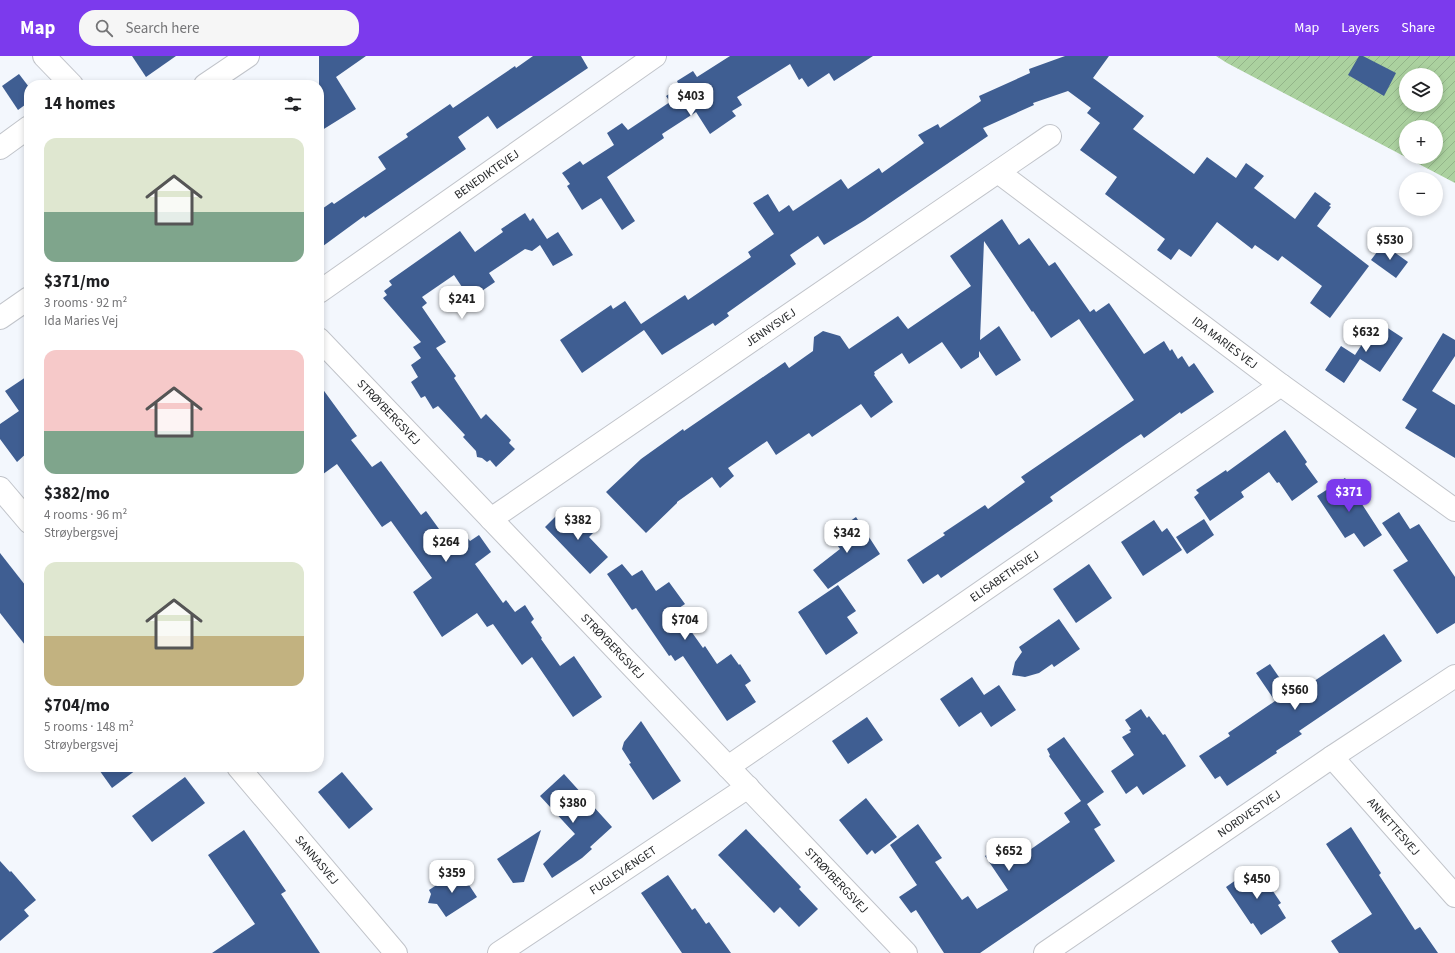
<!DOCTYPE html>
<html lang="en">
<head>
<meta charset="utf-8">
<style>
	:root { --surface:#fff; --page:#f6f6f6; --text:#202124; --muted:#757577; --accent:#7c3aed }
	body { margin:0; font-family:"Source Sans 3",sans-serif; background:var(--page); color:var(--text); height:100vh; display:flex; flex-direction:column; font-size:15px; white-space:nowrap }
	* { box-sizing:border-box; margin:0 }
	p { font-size:13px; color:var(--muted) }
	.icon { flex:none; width:22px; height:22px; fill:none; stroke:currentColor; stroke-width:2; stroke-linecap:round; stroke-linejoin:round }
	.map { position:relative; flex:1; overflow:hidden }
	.sheet { position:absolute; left:24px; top:24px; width:300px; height:692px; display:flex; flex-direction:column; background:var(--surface); border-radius:16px; box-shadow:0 2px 6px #0003 }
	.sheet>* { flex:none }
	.buttons { position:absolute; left:1399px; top:12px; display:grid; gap:8px }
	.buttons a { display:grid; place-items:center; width:44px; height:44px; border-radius:50%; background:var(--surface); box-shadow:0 2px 6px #0003; font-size:20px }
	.price { position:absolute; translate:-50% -34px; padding:0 9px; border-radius:8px; background:#fff; color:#222; font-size:13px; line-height:26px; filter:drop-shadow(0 1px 2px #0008) }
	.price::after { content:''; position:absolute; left:50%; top:24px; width:12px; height:9px; margin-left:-6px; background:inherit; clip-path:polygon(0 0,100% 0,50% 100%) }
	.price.current { background:var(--accent); color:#fff }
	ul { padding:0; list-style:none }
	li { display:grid; align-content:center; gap:8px; height:212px; padding:0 20px }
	li span { display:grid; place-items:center; height:124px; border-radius:12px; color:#555 }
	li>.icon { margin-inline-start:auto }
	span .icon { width:72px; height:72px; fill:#fffc; stroke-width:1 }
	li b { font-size:17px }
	h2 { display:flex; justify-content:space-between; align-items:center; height:48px; padding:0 20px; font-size:17px }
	header { display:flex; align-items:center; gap:24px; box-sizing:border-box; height:56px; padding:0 20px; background:var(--accent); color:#fff }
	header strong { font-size:19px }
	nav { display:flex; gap:22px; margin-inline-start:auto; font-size:14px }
	.search { width:280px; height:36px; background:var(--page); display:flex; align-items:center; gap:10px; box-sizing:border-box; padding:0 14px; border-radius:16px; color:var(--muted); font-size:15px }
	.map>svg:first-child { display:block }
	.garden { fill:url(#garden-furrows); fill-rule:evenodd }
	.building { fill:#3f5e92 }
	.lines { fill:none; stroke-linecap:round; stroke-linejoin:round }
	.minor-casing { stroke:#c1c4ca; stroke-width:24 }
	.minor { stroke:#fff; stroke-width:22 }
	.labels { text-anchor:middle; stroke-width:4; stroke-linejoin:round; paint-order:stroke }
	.street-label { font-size:12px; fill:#282a2c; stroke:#fff }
</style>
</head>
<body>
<header>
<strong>Map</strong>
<div class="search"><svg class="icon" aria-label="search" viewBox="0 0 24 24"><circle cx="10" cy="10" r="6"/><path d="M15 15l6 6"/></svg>Search here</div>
<nav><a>Map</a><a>Layers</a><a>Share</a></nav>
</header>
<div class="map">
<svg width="1455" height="897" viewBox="0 0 1455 897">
	<defs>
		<pattern id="garden-furrows" width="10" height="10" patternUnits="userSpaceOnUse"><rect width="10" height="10" fill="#abd19f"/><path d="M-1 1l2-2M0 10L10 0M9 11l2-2" fill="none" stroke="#93b489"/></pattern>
	</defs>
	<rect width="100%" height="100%" fill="#f3f7fd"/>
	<!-- garden -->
	<path class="garden" d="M1216,0H1455V127L1227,7ZM1406,19H1436V49H1406ZM1406,71H1436V101H1406Z"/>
	<!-- building -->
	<g class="building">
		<path d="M132,0H176L146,21Z"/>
		<path d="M319,0H366L336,21L356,53L319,76Z"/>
		<path d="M533,0H581L588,12L497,73L488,60L458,81L466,93L365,162L364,160L319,193V155L332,146L334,148L386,113L378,101L408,81L406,78L450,48L453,52L515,10L516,12Z"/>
		<path d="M730,0H873L834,25L829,17L808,31L802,22L799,24L790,8L737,41L742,49L732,55L736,60L710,78L696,56L662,78L664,82L607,121L635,165L622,174L601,142L582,154L567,130L570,128L562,117L580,105L583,109L614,89L607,77L622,67L628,74L670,46L666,40L680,31L677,25L693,15L697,21Z"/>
		<path d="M1065,0H1109L1093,22L1144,60L1133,73L1194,118L1207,101L1236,122L1246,107L1264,120L1254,132L1295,163L1315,136L1331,148L1329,150L1331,151L1317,170L1369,210L1330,262L1310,247L1322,230L1282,200L1278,205L1255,189L1252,193L1217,166L1191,201L1179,193L1171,204L1157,194L1165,183L1105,138L1117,121L1080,94L1100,67L1087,57L1091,52L1068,35L1033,47L1034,49L983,72L988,80L865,164L824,189L818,180L790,199L796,208L727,257L729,260L715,270L713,267L662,299L644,274L582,317L560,284L611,249L613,253L625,245L641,268L685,239L688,244L751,201L748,196L774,178L753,147L768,138L779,156L789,149L793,155L841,123L848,133L879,112L882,117L924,87L918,79L938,68L940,72L981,45L979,40L1030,17L1029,13Z"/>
		<path d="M1359,0H1363L1396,17L1384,40L1348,19Z"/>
		<path d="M19,18L29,31V46L18,54L2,30Z"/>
		<path d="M525,157L530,165L533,162L547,183L558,176L573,199L553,210L540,189L532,195L525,193L489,217L495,226L470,243L454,219L422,241L427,247L422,251L446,286L436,292L456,320L454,322L481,363L486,358L511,384L509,387L515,393L496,411L490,404L487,406L482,402L477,401L476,395L463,381L465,379L438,350L433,353L425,340L421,342L411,326L418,321L411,309L421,302L413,291L421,286L383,242L387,239L384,235L392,229L389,225L460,175L475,196L503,176L501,173Z"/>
		<path d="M1002,163L1019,189L1029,182L1049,210L1055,206L1090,256L1094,253L1096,256L1109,247L1144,298L1164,285L1170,295L1172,293L1178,303L1182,300L1189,311L1194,307L1214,336L1181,358L1180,356L1144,382L1141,378L1126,388L1050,441L1053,445L941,522L938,518L923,528L907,504L945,479L943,477L985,449L988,453L1025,426L1021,421L1134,344L1079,263L1051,282L1033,255L1032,256L984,185L980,284L999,270L1021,304L996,320L979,295V301L961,313L942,286L909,308L902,297L874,316L875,318L874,319L893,346L871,362L861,348L812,381L809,377L776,399L767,385L728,412L734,420L720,432L712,421L677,446V447L646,477L606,436L641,403L683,373L684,375L785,306L789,312L813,295L814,281L823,275L840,280L849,293L898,260L908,273L971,230L950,200Z"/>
		<path d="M1383,188L1408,206L1396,222L1371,204Z"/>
		<path d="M1377,265L1403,282L1380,316L1360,303L1344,327L1325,314L1341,290L1355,299Z"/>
		<path d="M1443,277L1455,284V300L1432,335L1455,349V402L1405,372L1417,353L1402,344Z"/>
		<path d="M29,319V395L17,406L0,383V368L19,355L5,335Z"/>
		<path d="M319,328L357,380L351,384L372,411L381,405L421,459L426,455L447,484L461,474L470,485L479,479L491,496L475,508L503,547L506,544L515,556L525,549L534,563L531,566L542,582L541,583L560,610L574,600L602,641L573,661L532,601L522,609L493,568L487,571L477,557L442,581L413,536L432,522L391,465L382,471L337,408L319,421Z"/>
		<path d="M1285,374L1307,406L1305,408L1318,426L1292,445L1279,426L1277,427L1269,416L1241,436L1244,441L1210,465L1194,441L1199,437L1196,434L1226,414L1227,416Z"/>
		<path d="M1345,422L1382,479L1364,491L1354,477L1345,482L1317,440Z"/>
		<path d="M578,456L596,474L589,481L608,501L590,518L545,471L557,459L566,468Z"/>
		<path d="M1399,456L1410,473L1419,468L1455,521V567L1437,578L1393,514L1408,505L1382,467Z"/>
		<path d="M856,461L880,498L828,533L813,514L840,493L830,479Z"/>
		<path d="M1204,463L1214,479L1187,498L1176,481Z"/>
		<path d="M1154,464L1162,476L1167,472L1182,494L1143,520L1121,486Z"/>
		<path d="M0,497L29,534V594L0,557Z"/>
		<path d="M622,508L632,520L642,514L656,535L669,526L685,548L676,554L703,592L705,590L717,608L731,598L739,609L740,608L751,625L745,629L756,646L727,665L683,600L675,605L671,599L669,600L636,552L632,554L607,518Z"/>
		<path d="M1089,508L1112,542L1076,567L1053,533Z"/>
		<path d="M838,529L856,555L847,561L858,577L826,599L798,556Z"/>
		<path d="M1059,563L1080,593L1054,611L1052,608L1039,617L1025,621L1012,619L1015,606L1022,596L1019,591Z"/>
		<path d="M1384,578L1402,605L1299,675L1302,678L1276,695L1277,697L1227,730L1220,720L1215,723L1199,700L1230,680L1228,677L1275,645L1256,617L1270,608L1292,640Z"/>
		<path d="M972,621L984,639L999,629L1016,654L991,671L981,656L959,671L940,643Z"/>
		<path d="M1141,653L1147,662L1149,660L1163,679L1165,678L1186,710L1143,739L1137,730L1126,738L1111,715L1134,699L1122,681L1131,676L1129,674L1131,673L1125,664Z"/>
		<path d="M867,661L883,684L848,708L832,685Z"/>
		<path d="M641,665L681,725L653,744L629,708L631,707L622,693L624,686Z"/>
		<path d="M1064,681L1104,736L1087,748L1101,769L1094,773L1115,805L980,897H944L916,854L911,857L899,841L917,829L890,789L918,768L942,802L935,806L962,844L968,840L977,853L1008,834L985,800L1002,788L1014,805L1070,766L1064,757L1081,745L1049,700L1050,699L1047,693Z"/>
		<path d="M97,711H140L112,732Z"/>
		<path d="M342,716L373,753L349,773L318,736Z"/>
		<path d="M564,718L612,771L590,791L592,793L582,802L552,822L543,808L575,778L540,740Z"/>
		<path d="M185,721L205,747L152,786L132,760Z"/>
		<path d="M866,742L897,781L875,798L872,794L867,799L839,764Z"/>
		<path d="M1351,771L1381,817L1379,819L1415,874L1420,871L1438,897H1339L1331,885L1372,858L1326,788Z"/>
		<path d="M746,773L801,831L799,833L818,853L799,871L780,851L774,857L718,799Z"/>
		<path d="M244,774L286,835L281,838L320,897H212L255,868L208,799Z"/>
		<path d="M541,774L524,826L513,827L497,803Z"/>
		<path d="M0,805L10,816L11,815L36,844L24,854L29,860L0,885Z"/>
		<path d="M1256,810L1281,847L1278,849L1286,862L1261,879L1253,867L1251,868L1226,831Z"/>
		<path d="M459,814L477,841L446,861L437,848L428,847L431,838L429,834Z"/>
		<path d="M668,819L692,854L695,852L706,868L709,866L731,897H682L641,837Z"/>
	</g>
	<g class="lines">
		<defs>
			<g id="minor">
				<path d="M44,0L72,29"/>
				<path d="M205,29L248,0"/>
				<path d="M0,92L29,71"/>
				<path id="s1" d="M998,116L1281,329L1455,454"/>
				<path id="s2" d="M319,236L655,0"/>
				<path d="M0,262L29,242"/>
				<path id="s3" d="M319,283L906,897"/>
				<path d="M0,432L29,466"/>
				<path id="s4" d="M491,463L1050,80"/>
				<path id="s5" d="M1332,701L1455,840"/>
				<path id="s6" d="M238,711L396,897"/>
				<path id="s7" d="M728,711L1281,329"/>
				<path id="s8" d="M499,897L748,731"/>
				<path id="s9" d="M1045,897L1332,701L1455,620"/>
			</g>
		</defs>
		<!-- minor casing -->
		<use href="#minor" class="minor-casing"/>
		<!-- minor -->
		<use href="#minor" class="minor"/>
	</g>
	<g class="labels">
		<!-- street labels -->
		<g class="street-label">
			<text dy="4" stroke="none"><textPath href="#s2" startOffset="205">BENEDIKTEVEJ</textPath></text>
			<text dy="4" stroke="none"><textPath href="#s4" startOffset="339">JENNYSVEJ</textPath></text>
			<text dy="4" stroke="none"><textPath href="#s1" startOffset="284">IDA MARIES VEJ</textPath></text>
			<text dy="4" stroke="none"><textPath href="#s3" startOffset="101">STRØYBERGSVEJ</textPath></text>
			<text dy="4" stroke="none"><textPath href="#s7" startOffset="336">ELISABETHSVEJ</textPath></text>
			<text dy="4" stroke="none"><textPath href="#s3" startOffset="425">STRØYBERGSVEJ</textPath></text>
			<text dy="4" stroke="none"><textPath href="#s9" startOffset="247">NORDVESTVEJ</textPath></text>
			<text dy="4" stroke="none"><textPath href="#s5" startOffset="93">ANNETTESVEJ</textPath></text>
			<text dy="4" stroke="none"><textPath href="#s6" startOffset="122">SANNASVEJ</textPath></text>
			<text dy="4" stroke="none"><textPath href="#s8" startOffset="149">FUGLEVÆNGET</textPath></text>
			<text dy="4" stroke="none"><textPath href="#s3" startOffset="749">STRØYBERGSVEJ</textPath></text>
		</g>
	</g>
</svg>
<div class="buttons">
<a><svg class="icon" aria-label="layers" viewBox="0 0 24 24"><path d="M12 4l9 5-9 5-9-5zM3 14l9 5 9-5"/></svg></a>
<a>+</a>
<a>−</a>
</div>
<b class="price" style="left:691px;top:61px">$403</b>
<b class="price" style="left:1390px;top:205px">$530</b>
<b class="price" style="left:462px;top:264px">$241</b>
<b class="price" style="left:1366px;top:297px">$632</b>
<b class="price current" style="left:1349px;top:457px">$371</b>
<b class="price" style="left:578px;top:485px">$382</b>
<b class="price" style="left:847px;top:498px">$342</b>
<b class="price" style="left:446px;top:507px">$264</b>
<b class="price" style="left:685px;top:585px">$704</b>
<b class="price" style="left:1295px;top:655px">$560</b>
<b class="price" style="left:573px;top:768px">$380</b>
<b class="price" style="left:1009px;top:816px">$652</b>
<b class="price" style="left:452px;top:838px">$359</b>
<b class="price" style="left:1257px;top:844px">$450</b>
<section class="sheet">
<h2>14 homes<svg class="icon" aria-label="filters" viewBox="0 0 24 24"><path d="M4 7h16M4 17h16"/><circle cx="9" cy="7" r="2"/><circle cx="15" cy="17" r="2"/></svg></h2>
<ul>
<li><span style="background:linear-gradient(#dfe7d0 60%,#7fa58c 0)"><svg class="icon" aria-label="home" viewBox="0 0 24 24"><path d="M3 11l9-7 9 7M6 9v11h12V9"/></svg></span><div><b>$371/mo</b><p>3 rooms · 92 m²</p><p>Ida Maries Vej</p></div></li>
<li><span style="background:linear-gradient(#f6c9c9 65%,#7fa58c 0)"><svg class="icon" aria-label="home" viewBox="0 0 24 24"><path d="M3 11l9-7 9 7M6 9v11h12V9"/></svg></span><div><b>$382/mo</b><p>4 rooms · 96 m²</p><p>Strøybergsvej</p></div></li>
<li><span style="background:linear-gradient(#dfe7d0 60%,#c2b280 0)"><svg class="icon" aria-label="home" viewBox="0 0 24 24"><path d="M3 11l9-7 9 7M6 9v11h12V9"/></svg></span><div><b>$704/mo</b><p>5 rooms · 148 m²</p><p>Strøybergsvej</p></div></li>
</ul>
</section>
</div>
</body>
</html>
